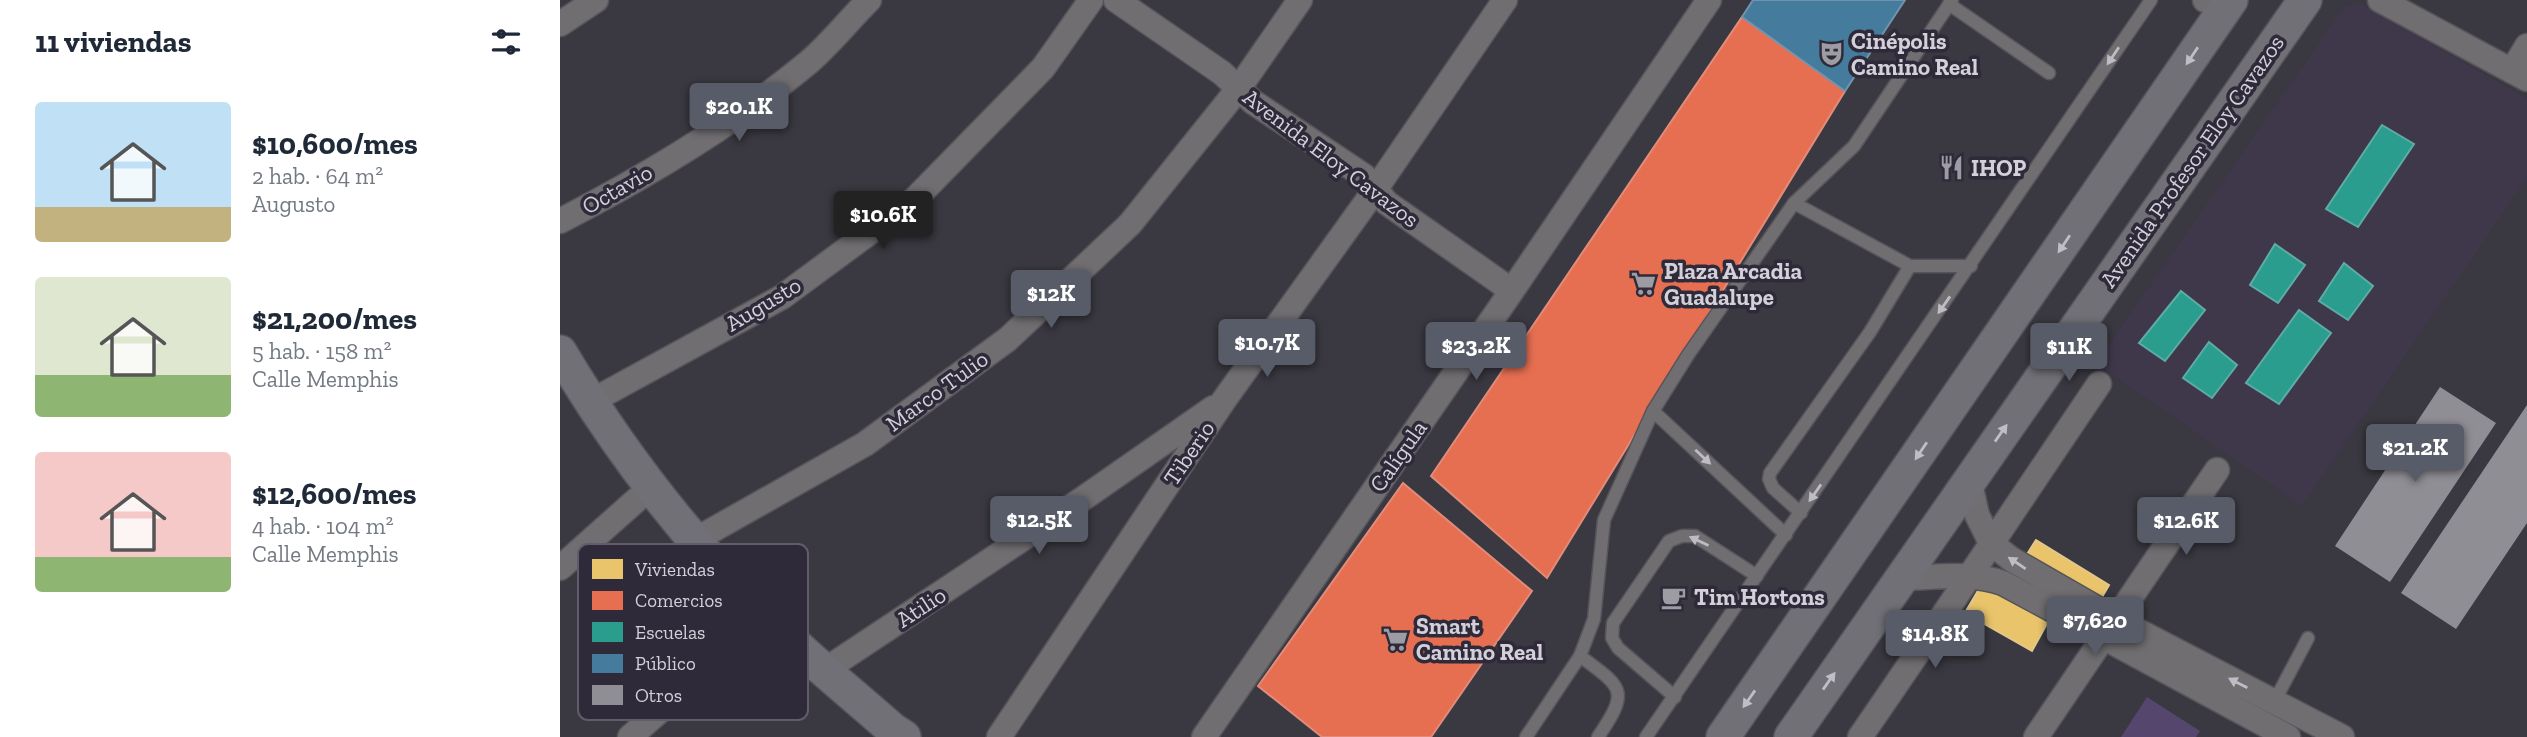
<!DOCTYPE html>
<html lang="es">
<head>
<meta charset="utf-8">
<style>
	:root { --surface:#fff; --page:#f2f2f3; --text:#1f2937; --muted:#747a83; --accent:#585c68 }
	body { margin:0; font-family:"Zilla Slab",serif; background:var(--page); color:var(--text); height:100vh; display:flex; flex-direction:column; font-size:26px; white-space:nowrap }
	* { box-sizing:border-box; margin:0 }
	p { font-size:23px; color:var(--muted) }
	.icon { flex:none; width:38px; height:38px; fill:none; stroke:currentColor; stroke-width:2; stroke-linecap:round; stroke-linejoin:round }
	.map { position:relative; flex:1; overflow:hidden }
	.sheet { display:flex; flex-direction:column; background:var(--surface); width:560px }
	.sheet>* { flex:none }
	.price { position:absolute; translate:-50% -60px; padding:0 16px; border-radius:7px; background:var(--accent); color:#fff; font-size:23px; line-height:46px; filter:drop-shadow(0 2px 4px #0008) }
	.price::after { content:''; position:absolute; left:50%; top:42px; width:21px; height:16px; margin-left:-10px; background:inherit; clip-path:polygon(0 0,100% 0,50% 100%) }
	.price.on { background:#222; color:#fff }
	ul { padding:0; list-style:none }
	li { display:flex; align-items:center; gap:21px; height:175px; padding:0 35px }
	li span { display:grid; place-items:center; flex:none; width:196px; height:140px; border-radius:7px; color:#555 }
	li>.icon { margin-inline-start:auto }
	span .icon { width:84px; height:84px; fill:#fffc; stroke-width:1 }
	li b { font-size:30px }
	h2 { display:flex; justify-content:space-between; align-items:center; height:84px; padding:0 35px; font-size:30px }
	main { display:flex; flex:1; min-height:0 }
	.map>svg:first-child { display:block }
	.built { fill:#3f384b }
	.green { fill:#55466d }
	.homes { fill:#e9c46a; stroke:#e2c88c; stroke-width:2 }
	.shops { fill:#e76f51; stroke:#e18c7a; stroke-width:2 }
	.schools { fill:#2a9d8f; stroke:#5daca6; stroke-width:2 }
	.public { fill:#457b9d; stroke:#7094af; stroke-width:2 }
	.building { fill:#908e95 }
	.lines { fill:none; stroke-linecap:round; stroke-linejoin:round }
	.lane-casing { stroke:#56545b; stroke-width:15 }
	.street-casing { stroke:#56545b; stroke-width:27 }
	.secondary-casing { stroke:#56545b; stroke-width:36 }
	.lane { stroke:#706e71; stroke-width:12 }
	.street { stroke:#706e71; stroke-width:24 }
	.secondary { stroke:#717076; stroke-width:33 }
	.oneway { fill:#bfbcc5 }
	.oneway2 { fill:#bfbdc6 }
	.labels { text-anchor:middle; stroke-width:7; stroke-linejoin:round; paint-order:stroke }
	.poi-label { font-size:23px; font-weight:bold; fill:#d3d0da; stroke:#2f2a39; text-anchor:start }
	.street-label { font-size:23px; fill:#d3d0da; stroke:#2f2a39 }
	.key { fill:#2f2a39; stroke:#605c69; stroke-width:2 }
	.key-label { font-size:19px; fill:#d3d0da }
</style>
</head>
<body>
<main>
<section class="sheet">
<h2>11 viviendas<svg class="icon" aria-label="filters" viewBox="0 0 24 24"><path d="M4 7h16M4 17h16"/><circle cx="9" cy="7" r="2"/><circle cx="15" cy="17" r="2"/></svg></h2>
<ul>
<li><span style="background:linear-gradient(#bfe0f5 75%,#c2b280 0)"><svg class="icon" aria-label="home" viewBox="0 0 24 24"><path d="M3 11l9-7 9 7M6 9v11h12V9"/></svg></span><div><b>$10,600/mes</b><p>2 hab. · 64 m²</p><p>Augusto</p></div></li>
<li><span style="background:linear-gradient(#dfe7d0 70%,#8fb573 0)"><svg class="icon" aria-label="home" viewBox="0 0 24 24"><path d="M3 11l9-7 9 7M6 9v11h12V9"/></svg></span><div><b>$21,200/mes</b><p>5 hab. · 158 m²</p><p>Calle Memphis</p></div></li>
<li><span style="background:linear-gradient(#f6c9c9 75%,#8fb573 0)"><svg class="icon" aria-label="home" viewBox="0 0 24 24"><path d="M3 11l9-7 9 7M6 9v11h12V9"/></svg></span><div><b>$12,600/mes</b><p>4 hab. · 104 m²</p><p>Calle Memphis</p></div></li>
</ul>
</section>
<div class="map">
<svg width="1967" height="737" viewBox="0 0 1967 737">
	<rect width="100%" height="100%" fill="#3a3840"/>
	<!-- built -->
	<path class="built" d="M1799,3L1967,99V178L1742,506L1536,363L1785,6Z"/>
	<!-- green -->
	<path class="green" d="M1587,697L1640,731L1636,737H1561Z"/>
	<!-- homes -->
	<g class="homes">
		<path d="M1476,540L1549,585L1539,602L1466,556Z"/>
		<path d="M1423,582L1489,620L1472,651L1405,613Z"/>
	</g>
	<!-- shops -->
	<g class="shops">
		<path d="M1182,17L1285,91L987,578L871,476Z"/>
		<path d="M843,483L972,591L871,737H762L698,686Z"/>
	</g>
	<!-- schools -->
	<g class="schools">
		<path d="M1822,125L1854,144L1798,227L1766,209Z"/>
		<path d="M1715,244L1745,265L1718,303L1690,285Z"/>
		<path d="M1784,263L1813,286L1788,320L1759,301Z"/>
		<path d="M1621,291L1645,310L1605,361L1579,343Z"/>
		<path d="M1739,310L1771,333L1719,404L1686,383Z"/>
		<path d="M1649,342L1677,365L1652,398L1623,378Z"/>
	</g>
	<!-- public -->
	<path class="public" d="M1193,0H1345L1285,91L1182,17Z"/>
	<!-- building -->
	<g class="building">
		<path d="M1880,387L1936,423L1830,582L1775,546Z"/>
		<path d="M1967,405V523L1896,629L1841,593Z"/>
	</g>
	<g class="lines">
		<defs>
			<g id="lane">
				<path d="M1389,4L1489,73"/>
				<path d="M1234,203L1350,266H1411"/>
				<path d="M1093,411L1226,535"/>
				<path d="M1241,513L1213,488L1209,479L1210,473L1310,332L1350,266"/>
				<path d="M1020,656C1063,688 1070,690 1038,737"/>
				<path d="M1115,697L1058,648L1052,638L1053,623L1109,541L1122,536H1135L1197,576"/>
				<path d="M1713,704L1748,638"/>
				<path d="M966,737L1020,656L1034,619L1044,520L1093,411L1128,355L1234,203L1294,146L1392,0"/>
				<path d="M1086,737L1591,0"/>
			</g>
			<g id="street">
				<path d="M556,0L662,73L693,102L804,176L827,203L941,283L951,292"/>
				<path d="M1645,0L1670,2"/>
				<path d="M1820,0L1967,79"/>
				<path d="M0,24L36,0"/>
				<path d="M1952,71L1967,46"/>
				<path d="M0,221C87,176 173,125 249,62C270,44 289,20 309,0"/>
				<path d="M30,402L222,297L355,199L483,68L531,0"/>
				<path d="M1409,479L1417,515L1431,543L1451,559L1557,620L1782,737"/>
				<path d="M135,540L305,444L448,339L570,224L679,88L740,0"/>
				<path d="M0,568L91,487"/>
				<path d="M1340,578C1375,578 1409,571 1443,583L1728,737"/>
				<path d="M265,670L521,500L653,408"/>
				<path d="M70,737L206,617"/>
				<path d="M439,737L664,400L815,190L945,0"/>
				<path d="M644,737L951,292L1149,0"/>
				<path d="M1300,737C1381,620 1459,502 1539,384"/>
				<path d="M1476,737L1657,470"/>
			</g>
			<g id="secondary">
				<path d="M0,352C57,448 126,538 205,616C245,656 290,692 333,730L344,737"/>
				<path d="M1163,737L1671,0"/>
				<path d="M1231,737L1745,0"/>
			</g>
		</defs>
		<!-- lane casing -->
		<use href="#lane" class="lane-casing"/>
		<!-- street casing -->
		<use href="#street" class="street-casing"/>
		<!-- secondary casing -->
		<use href="#secondary" class="secondary-casing"/>
		<!-- lane -->
		<use href="#lane" class="lane"/>
		<!-- street -->
		<use href="#street" class="street"/>
		<!-- secondary -->
		<use href="#secondary" class="secondary"/>
	</g>
	<!-- one-way arrows -->
	<defs><path id="oneway-solid" d="M-6-.8H1V-3.2L6.5 0L1 3.2V.8H-6Z" transform="scale(1.75)"/></defs>
	<g class="oneway">
		<use href="#oneway-solid" transform="translate(1553 56) rotate(124)"/>
		<use href="#oneway-solid" transform="translate(1384 305) rotate(125)"/>
		<use href="#oneway-solid" transform="translate(1143 457) rotate(43)"/>
		<use href="#oneway-solid" transform="translate(1255 493) rotate(125)"/>
		<use href="#oneway-solid" transform="translate(1139 541) rotate(-155)"/>
		<use href="#oneway-solid" transform="translate(1457 563) rotate(-146)"/>
		<use href="#oneway-solid" transform="translate(1678 683) rotate(-153)"/>
	</g>
	<g class="oneway2">
		<use href="#oneway-solid" transform="translate(1632 56) rotate(124)"/>
		<use href="#oneway-solid" transform="translate(1504 244) rotate(124)"/>
		<use href="#oneway-solid" transform="translate(1441 433) rotate(-55)"/>
		<use href="#oneway-solid" transform="translate(1361 451) rotate(124)"/>
		<use href="#oneway-solid" transform="translate(1269 681) rotate(-55)"/>
		<use href="#oneway-solid" transform="translate(1189 699) rotate(125)"/>
	</g>
	<!-- icons -->
	<defs>
		<symbol id="theatre-bare" viewBox="-9 -9 18 18"><path d="M-5-5.5Q0-4 5-5.5V0Q5 5 0 6Q-5 5-5 0ZM-3.3-2.5H-1v1.5H-3.3ZM1-2.5H3.3v1.5H1ZM-2.8 1Q0 5.5 2.8 1Z" fill="#9d9ba4" stroke="#2f2a39" stroke-width="2.5" paint-order="stroke"/></symbol>
		<symbol id="restaurant-bare" viewBox="-9 -9 18 18"><path d="M-5-6h1v4h1v-4h1v4h1v-4h1v5L-1.5 .5V6h-2V.5L-5-1ZM5-6V6H3V1.5H1.5Q1.5-4 5-6Z" fill="#9d9ba4" stroke="#2f2a39" stroke-width="2.5" paint-order="stroke"/></symbol>
		<symbol id="supermarket-bare" viewBox="-9 -9 18 18"><path d="M-6-5.5h2.5l.6 2H6L4.5 2H-2.5L-4.4-4H-6ZM-1.5 3.2a1.3 1.3 0 1 0 .1 0ZM3 3.2a1.3 1.3 0 1 0 .1 0Z" fill="#9d9ba4" stroke="#2f2a39" stroke-width="2.5" paint-order="stroke"/></symbol>
		<symbol id="cafe-bare" viewBox="-9 -9 18 18"><path d="M-5.5-4.5H6V0H3Q3 3.5 0 3.5H-2.5Q-5.5 3.5-5.5 0ZM3-3.2v2h1.7v-2ZM-6 4.5H4V6H-6Z" fill="#9d9ba4" stroke="#2f2a39" stroke-width="2.5" paint-order="stroke"/></symbol>
	</defs>
	<g fill-rule="evenodd">
		<use href="#theatre-bare" x="1254" y="36" width="35" height="35"/>
		<use href="#restaurant-bare" x="1374" y="150" width="35" height="35"/>
		<use href="#supermarket-bare" x="1066" y="266" width="35" height="35"/>
		<use href="#cafe-bare" x="1096" y="580" width="35" height="35"/>
		<use href="#supermarket-bare" x="818" y="622" width="35" height="35"/>
	</g>
	<g class="labels">
		<!-- poi labels -->
		<g class="poi-label">
			<text x="1291" y="49">Cinépolis<tspan x="1291" dy="26">Camino Real</tspan></text>
			<text x="1411" y="176">IHOP</text>
			<text x="1104" y="279">Plaza Arcadia<tspan x="1104" dy="26">Guadalupe</tspan></text>
			<text x="1134" y="605">Tim Hortons</text>
			<text x="856" y="634">Smart<tspan x="856" dy="26">Camino Real</tspan></text>
		</g>
		<!-- street labels -->
		<g class="street-label">
			<text transform="translate(771 158) rotate(37)" y="8">Avenida Eloy Cavazos</text>
			<text transform="translate(1632 161) rotate(-55)" y="8">Avenida Profesor Eloy Cavazos</text>
			<text transform="translate(57 189) rotate(-30)" y="8">Octavio</text>
			<text transform="translate(203 304) rotate(-31)" y="8">Augusto</text>
			<text transform="translate(377 391) rotate(-36)" y="8">Marco Tulio</text>
			<text transform="translate(629 453) rotate(-56)" y="8">Tiberio</text>
			<text transform="translate(838 456) rotate(-55)" y="8">Calígula</text>
			<text transform="translate(361 607) rotate(-33)" y="8">Atilio</text>
		</g>
	</g>
	<!-- legend -->
	<rect x="18" y="544" width="230" height="176" rx="10" class="key"/>
	<rect x="32" y="559" width="31" height="20" fill="#e9c46a"/>
	<rect x="32" y="591" width="31" height="19" fill="#e76f51"/>
	<rect x="32" y="622" width="31" height="20" fill="#2a9d8f"/>
	<rect x="32" y="654" width="31" height="19" fill="#457b9d"/>
	<rect x="32" y="685" width="31" height="20" fill="#908e95"/>
	<g class="key-label">
		<text x="75" y="576">Viviendas</text>
		<text x="75" y="607">Comercios</text>
		<text x="75" y="639">Escuelas</text>
		<text x="75" y="670">Público</text>
		<text x="75" y="702">Otros</text>
	</g>
</svg>
<b class="price" style="left:179px;top:143px">$20.1K</b>
<b class="price on" style="left:323px;top:251px">$10.6K</b>
<b class="price" style="left:491px;top:330px">$12K</b>
<b class="price" style="left:707px;top:379px">$10.7K</b>
<b class="price" style="left:916px;top:382px">$23.2K</b>
<b class="price" style="left:1509px;top:383px">$11K</b>
<b class="price" style="left:1855px;top:484px">$21.2K</b>
<b class="price" style="left:479px;top:556px">$12.5K</b>
<b class="price" style="left:1626px;top:557px">$12.6K</b>
<b class="price" style="left:1535px;top:657px">$7,620</b>
<b class="price" style="left:1375px;top:670px">$14.8K</b>
</div>
</main>
</body>
</html>
